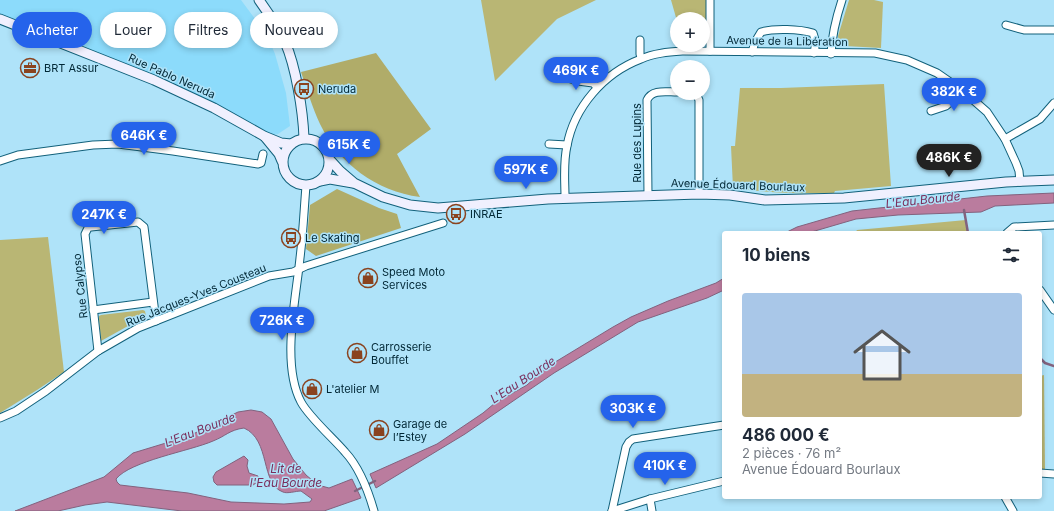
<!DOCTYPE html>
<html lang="fr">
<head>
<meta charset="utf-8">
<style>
	:root { --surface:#fff; --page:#f6f6f7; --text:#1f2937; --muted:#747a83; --line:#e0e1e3; --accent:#2563eb }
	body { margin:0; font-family:Inter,sans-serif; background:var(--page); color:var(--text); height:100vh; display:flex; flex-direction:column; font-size:15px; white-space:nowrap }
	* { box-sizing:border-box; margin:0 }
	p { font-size:13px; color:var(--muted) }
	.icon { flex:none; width:22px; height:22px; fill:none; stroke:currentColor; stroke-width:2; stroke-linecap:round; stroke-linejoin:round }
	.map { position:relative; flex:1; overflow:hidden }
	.drawer { position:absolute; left:722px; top:231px; width:320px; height:268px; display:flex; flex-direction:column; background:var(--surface); border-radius:4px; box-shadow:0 2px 6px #0003 }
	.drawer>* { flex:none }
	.guide { position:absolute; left:12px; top:12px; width:380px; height:36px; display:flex; gap:8px }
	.tools { position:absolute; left:670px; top:12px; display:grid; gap:8px }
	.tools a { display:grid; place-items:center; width:40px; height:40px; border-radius:50%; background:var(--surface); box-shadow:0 2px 6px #0003; font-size:20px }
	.price { position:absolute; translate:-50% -34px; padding:0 9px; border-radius:14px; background:var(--accent); color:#fff; font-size:13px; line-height:26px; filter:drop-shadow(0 1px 2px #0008) }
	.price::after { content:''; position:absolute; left:50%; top:24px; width:12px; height:9px; margin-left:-6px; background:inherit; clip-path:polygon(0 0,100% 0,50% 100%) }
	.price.current { background:#222; color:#fff }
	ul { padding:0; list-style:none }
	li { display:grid; align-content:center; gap:8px; height:212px; padding:0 20px }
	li+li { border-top:1px solid var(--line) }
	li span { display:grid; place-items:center; height:124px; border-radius:4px; color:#555 }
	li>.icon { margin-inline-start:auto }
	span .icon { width:72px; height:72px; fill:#fffc; stroke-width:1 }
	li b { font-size:17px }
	h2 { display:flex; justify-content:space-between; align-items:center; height:48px; padding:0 20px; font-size:17px }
	.pill { padding:0 14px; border-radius:18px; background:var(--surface); box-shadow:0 2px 6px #0003; font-size:14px; line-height:36px }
	.pill.current { background:var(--accent); color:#fff }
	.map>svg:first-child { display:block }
	.built { fill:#8cdbfb }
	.green { fill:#b9b674 }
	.forest { fill:#b0ac69 }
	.water { fill:#ba7c9e; stroke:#82627e; fill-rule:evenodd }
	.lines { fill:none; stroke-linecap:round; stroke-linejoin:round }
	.stream { stroke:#82627e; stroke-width:2.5 }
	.street-casing { stroke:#12617b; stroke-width:9 }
	.secondary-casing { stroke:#12617b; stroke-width:11 }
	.street { stroke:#fff; stroke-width:7 }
	.secondary { stroke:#f0f0fe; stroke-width:9 }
	.labels { text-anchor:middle; stroke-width:3; stroke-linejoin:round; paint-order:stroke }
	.street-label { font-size:11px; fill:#002735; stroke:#afe3f9 }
	.poi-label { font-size:11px; fill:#002735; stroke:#afe3f9; text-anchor:start }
	.water-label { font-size:12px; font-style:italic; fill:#7a2e5c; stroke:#afe3f9 }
</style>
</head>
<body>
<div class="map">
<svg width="1054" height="511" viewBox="0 0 1054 511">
	<rect width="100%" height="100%" fill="#afe3f9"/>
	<!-- built -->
	<path class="built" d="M0,0H241L267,35L275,54L286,93L290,126L278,134L264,136L214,108L0,19Z"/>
	<!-- green -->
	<g class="green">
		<path d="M481,0H596L557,19L495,81Z"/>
		<path d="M671,0H706L707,44H703V19H677V21Z"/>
		<path d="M849,0H874L883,2L881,48L845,46L839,42L838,36Z"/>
		<path d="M884,84L891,186L835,191L834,193C799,194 768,193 733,188L731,146H735L740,88H781Z"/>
		<path d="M966,220L968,233H855L857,230Z"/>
		<path d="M48,237L64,372L37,390L0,413V240Z"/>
		<path d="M143,310L145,311L146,316L101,341L99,319V316L101,315Z"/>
		<path d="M1044,375L1045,469H1040V376Z"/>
	</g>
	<!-- forest -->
	<g class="forest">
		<path d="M376,53L431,129L397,154L420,197C376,191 339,164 320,124C312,107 307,89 301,72Z"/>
		<path d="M337,189L379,208L397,214L401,228L316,256L306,249L310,205Z"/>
	</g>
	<!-- water -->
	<g class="water">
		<path d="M1054,193V203L995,206L981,212L898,215L856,219L808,233H785L797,227L852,211L987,196Z"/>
		<path d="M724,278V290L707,298L638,322L554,373L465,434L376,488L370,474L437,444L483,413L495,403L527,385L547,367L613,327L631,317L668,301L716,283Z"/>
		<path d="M251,410L262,412L271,419L293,459L306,475L318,485L329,488L352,479L361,498L324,511H182L107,502L85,505L58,511H15L104,477L133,453L189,436L238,412ZM244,428C271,440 260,484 283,492C287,494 296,491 301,491L312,499L310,502L284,504L231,502L188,493L120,485L117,482L116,479C130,461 190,451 213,441C226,436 229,430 244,428Z"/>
		<path d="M244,456L248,460L247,466L249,473L258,476L259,481L253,485H217L214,482L213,477L216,472Z"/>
	</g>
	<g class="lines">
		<!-- stream -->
		<g class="stream">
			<path d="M964,210L968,233"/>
			<path d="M1040,358L1045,363L1054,366"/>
			<path d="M355,491L375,481"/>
		</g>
		<defs>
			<g id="street">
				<path d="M710,0V51"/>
				<path d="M1006,25L1024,30H1054"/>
				<path d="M640,40V54L641,58"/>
				<path d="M752,52L755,42L761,32C775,28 799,29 813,33C816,40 816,45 814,53"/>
				<path d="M831,54C832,35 836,18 842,0"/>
				<path d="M564,77L578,81L593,83L597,87"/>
				<path d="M693,93L696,94L699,100V194"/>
				<path d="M931,111L946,106L963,91"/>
				<path d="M1005,139L1040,119L1054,103"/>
				<path d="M549,144L567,145"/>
				<path d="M0,161L18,155L93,145L118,144L173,151L258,164L261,163L263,154"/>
				<path d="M306,186C304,210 303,234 300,258C296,299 281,364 301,402C309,417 333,438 345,452C360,468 368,490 374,511"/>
				<path d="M648,195L647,100C652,89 666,92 677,92"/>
				<path d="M565,198C565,181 563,163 567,146C574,107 604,73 641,59C654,53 669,52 683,51L875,53L907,60L937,73L963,91L987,112L1005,139L1016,163L1019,171L1020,182"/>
				<path d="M1007,233L1014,227L1054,225"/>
				<path d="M1040,290L1054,310"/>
				<path d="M93,310L153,302"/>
				<path d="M98,351L85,234L88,228L91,227L138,222L144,227L156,321"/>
				<path d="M0,418L16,411L46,391L98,351L138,328L269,276L293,272L306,266L443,223"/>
				<path d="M1040,473L1054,474"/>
				<path d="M1005,497L1013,511"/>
				<path d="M650,499L652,511"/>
				<path d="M612,511L626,447L629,442L633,439L724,425"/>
				<path d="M612,511L650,499L724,481"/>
			</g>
			<g id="secondary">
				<path d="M259,0C269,14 278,27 285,42C296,67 303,111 304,138"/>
				<path d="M0,19L154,80L214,108L264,136L281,143L291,144"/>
				<path d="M265,137L279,154L282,161"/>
				<circle cx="306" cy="162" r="23"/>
				<path d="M330,160L340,171L354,183L383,197L410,205L438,208L548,199L699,194L730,195L765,200L844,198L1006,182L1054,180"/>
				<path d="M320,181L330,179L353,183"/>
			</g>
		</defs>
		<!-- street casing -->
		<use href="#street" class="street-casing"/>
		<!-- secondary casing -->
		<use href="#secondary" class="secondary-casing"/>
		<!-- street -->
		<use href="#street" class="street"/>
		<!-- secondary -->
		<use href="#secondary" class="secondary"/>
	</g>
	<!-- icons -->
	<defs>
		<symbol id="office-ring" viewBox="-11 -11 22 22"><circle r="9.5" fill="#afe3f9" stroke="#8a431f" stroke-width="1.5"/><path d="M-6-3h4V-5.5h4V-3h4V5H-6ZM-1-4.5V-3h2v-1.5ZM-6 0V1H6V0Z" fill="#8a431f"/></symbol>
		<symbol id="bus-ring" viewBox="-11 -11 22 22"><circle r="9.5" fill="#afe3f9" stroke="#8a431f" stroke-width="1.5"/><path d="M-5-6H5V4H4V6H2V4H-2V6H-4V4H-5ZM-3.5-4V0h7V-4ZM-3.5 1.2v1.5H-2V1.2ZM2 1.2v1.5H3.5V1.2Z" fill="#8a431f"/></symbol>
		<symbol id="shop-ring" viewBox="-11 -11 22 22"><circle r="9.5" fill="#afe3f9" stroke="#8a431f" stroke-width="1.5"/><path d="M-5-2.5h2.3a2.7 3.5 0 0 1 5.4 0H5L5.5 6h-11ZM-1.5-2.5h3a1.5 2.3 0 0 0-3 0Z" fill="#8a431f"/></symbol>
	</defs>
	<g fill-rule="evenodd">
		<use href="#office-ring" x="19" y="57" width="22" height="22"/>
		<use href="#bus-ring" x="293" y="78" width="22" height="22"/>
		<use href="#bus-ring" x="445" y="203" width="22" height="22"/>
		<use href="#bus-ring" x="280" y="227" width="22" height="22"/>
		<use href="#shop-ring" x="357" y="267" width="22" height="22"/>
		<use href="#shop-ring" x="346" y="342" width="22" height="22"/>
		<use href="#shop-ring" x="301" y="378" width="22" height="22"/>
		<use href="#shop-ring" x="368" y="419" width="22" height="22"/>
	</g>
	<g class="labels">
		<!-- street labels -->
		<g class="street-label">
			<text transform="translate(787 41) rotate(1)" y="4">Avenue de la Libération</text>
			<text transform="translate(172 76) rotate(24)" y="4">Rue Pablo Neruda</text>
			<text transform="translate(637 143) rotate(-90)" y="4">Rue des Lupins</text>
			<text transform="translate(738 185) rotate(2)" y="4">Avenue Édouard Bourlaux</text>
			<text transform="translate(80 286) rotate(-96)" y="4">Rue Calypso</text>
			<text transform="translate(196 295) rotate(-22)" y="4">Rue Jacques-Yves Cousteau</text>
		</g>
		<!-- poi labels -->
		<g class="poi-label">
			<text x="44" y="72">BRT Assur</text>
			<text x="318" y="93">Neruda</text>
			<text x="470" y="218">INRAE</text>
			<text x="305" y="242">Le Skating</text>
			<text x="382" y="276">Speed Moto<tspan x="382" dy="13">Services</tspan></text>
			<text x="371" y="351">Carrosserie<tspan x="371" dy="13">Bouffet</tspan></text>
			<text x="326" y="393">L'atelier M</text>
			<text x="393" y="428">Garage de<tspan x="393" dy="13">l’Estey</tspan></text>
		</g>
		<!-- water labels -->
		<g class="water-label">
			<text transform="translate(923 200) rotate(-6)" y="4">L'Eau Bourde</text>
			<text transform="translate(523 380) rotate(-33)" y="4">L'Eau Bourde</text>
			<text transform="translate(200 430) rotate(-21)" y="4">L'Eau Bourde</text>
			<text x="286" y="473">Lit de<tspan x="286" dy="14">l'Eau Bourde</tspan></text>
		</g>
	</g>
</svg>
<div class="tools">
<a>+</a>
<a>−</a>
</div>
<b class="price" style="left:576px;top:91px">469K €</b>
<b class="price" style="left:954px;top:112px">382K €</b>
<b class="price" style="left:144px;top:156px">646K €</b>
<b class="price" style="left:349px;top:165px">615K €</b>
<b class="price current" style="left:949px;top:178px">486K €</b>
<b class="price" style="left:526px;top:190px">597K €</b>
<b class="price" style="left:104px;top:235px">247K €</b>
<b class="price" style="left:282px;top:341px">726K €</b>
<b class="price" style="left:633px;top:429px">303K €</b>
<b class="price" style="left:665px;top:486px">410K €</b>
<div class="guide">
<a class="pill current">Acheter</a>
<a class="pill">Louer</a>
<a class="pill">Filtres</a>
<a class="pill">Nouveau</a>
</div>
<section class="drawer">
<h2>10 biens<svg class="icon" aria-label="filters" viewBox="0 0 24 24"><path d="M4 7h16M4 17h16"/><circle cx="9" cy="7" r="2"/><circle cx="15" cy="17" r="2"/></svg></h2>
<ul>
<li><span style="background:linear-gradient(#a9c7e8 65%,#c2b280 0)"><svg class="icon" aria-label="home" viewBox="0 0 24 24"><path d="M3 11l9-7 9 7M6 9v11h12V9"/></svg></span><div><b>486 000 €</b><p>2 pièces · 76 m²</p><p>Avenue Édouard Bourlaux</p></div></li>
</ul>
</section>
</div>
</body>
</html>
